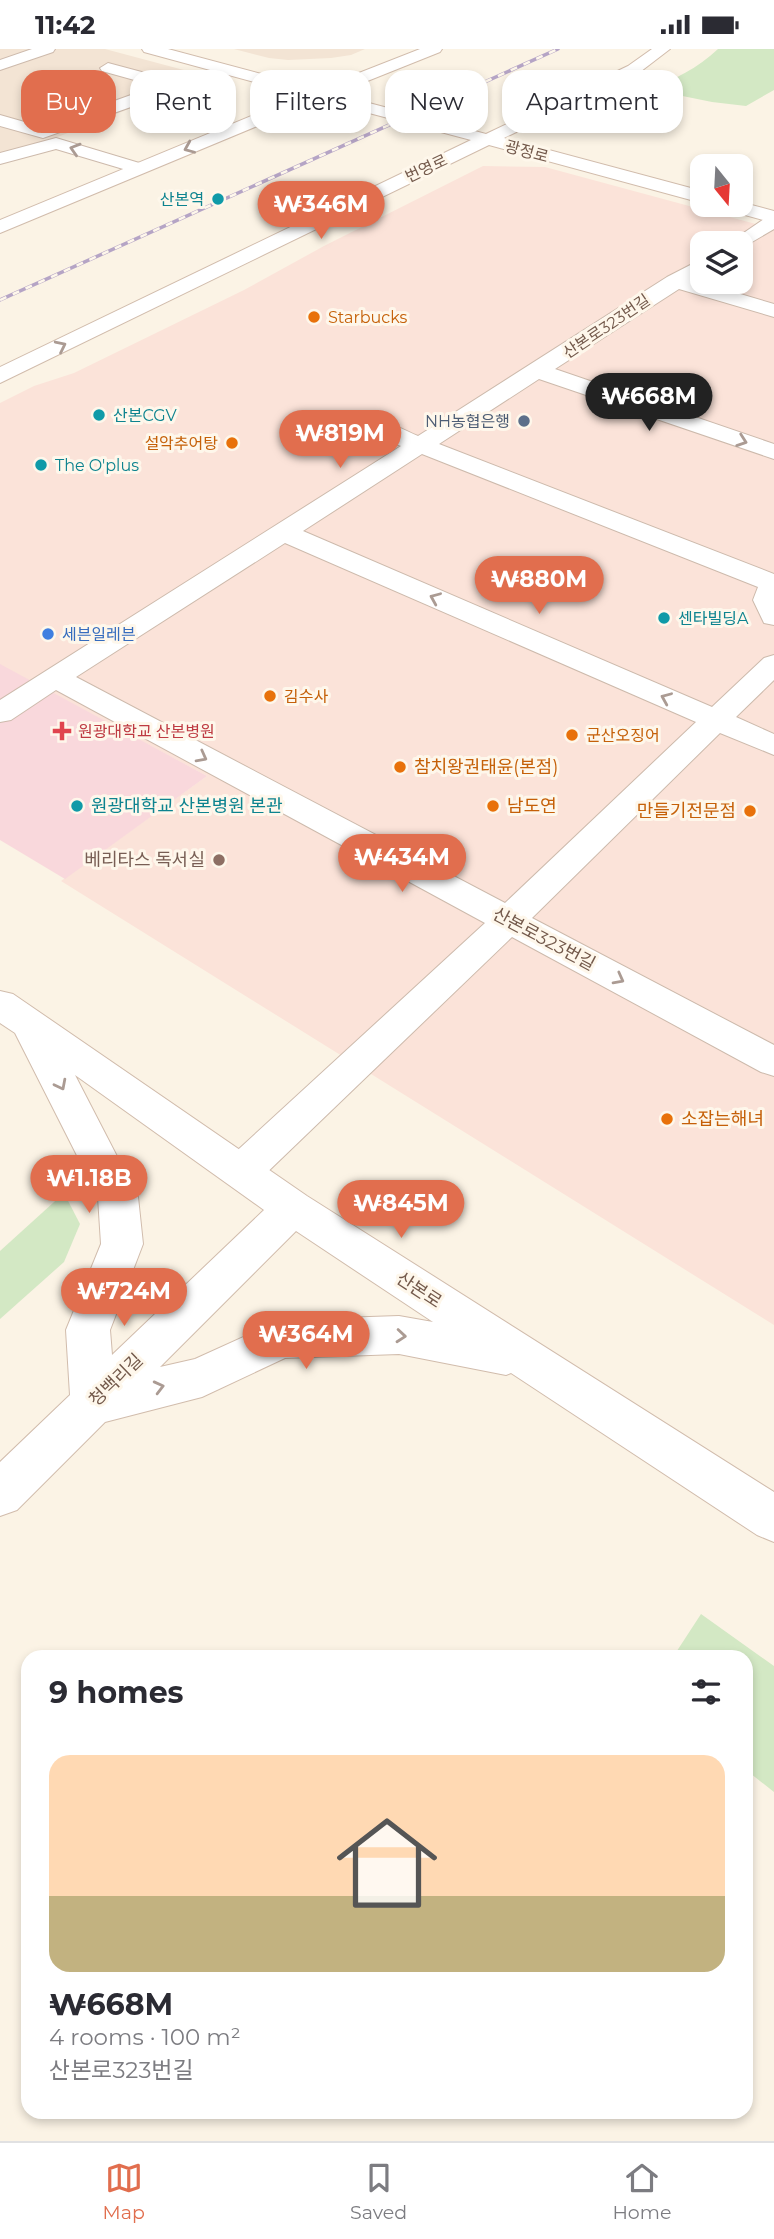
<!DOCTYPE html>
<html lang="en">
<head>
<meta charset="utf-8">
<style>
	:root { --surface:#fff; --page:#f7f7f7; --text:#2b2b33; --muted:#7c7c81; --line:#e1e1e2; --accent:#e16e4e }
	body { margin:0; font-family:Montserrat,"Noto Sans KR",sans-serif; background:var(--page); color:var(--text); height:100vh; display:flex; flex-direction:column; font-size:26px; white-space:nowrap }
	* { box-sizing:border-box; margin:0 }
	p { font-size:23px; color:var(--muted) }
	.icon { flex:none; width:38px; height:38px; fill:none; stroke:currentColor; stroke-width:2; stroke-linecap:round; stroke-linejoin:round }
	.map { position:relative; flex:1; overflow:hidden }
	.side { position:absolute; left:21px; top:1601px; width:732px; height:469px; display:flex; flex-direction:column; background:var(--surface); border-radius:21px; box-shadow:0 4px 10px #0003 }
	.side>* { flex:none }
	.top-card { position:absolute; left:21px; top:21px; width:733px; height:63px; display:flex; gap:14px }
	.needle { width:46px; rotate:162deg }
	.tools { position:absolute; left:690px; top:105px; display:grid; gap:14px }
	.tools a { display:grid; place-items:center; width:63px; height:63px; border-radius:14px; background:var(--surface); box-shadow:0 4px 10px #0003; font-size:35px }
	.price { position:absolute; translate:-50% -60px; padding:0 16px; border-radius:24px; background:var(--accent); color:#fff; font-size:23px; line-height:46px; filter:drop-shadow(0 2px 4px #0008) }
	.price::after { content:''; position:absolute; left:50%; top:42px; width:21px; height:16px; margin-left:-10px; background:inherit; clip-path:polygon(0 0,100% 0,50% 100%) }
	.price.active { background:#222; color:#fff }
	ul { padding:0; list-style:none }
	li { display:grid; align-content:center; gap:14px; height:371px; padding:0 28px }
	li+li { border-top:2px solid var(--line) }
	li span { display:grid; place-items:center; height:217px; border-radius:21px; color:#555 }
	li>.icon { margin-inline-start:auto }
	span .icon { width:126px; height:126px; fill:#fffc; stroke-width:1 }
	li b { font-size:30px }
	h2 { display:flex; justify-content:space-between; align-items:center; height:84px; padding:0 28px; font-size:30px }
	.pill { padding:0 24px; border-radius:21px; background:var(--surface); box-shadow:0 4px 10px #0003; font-size:24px; line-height:63px }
	.pill.active { background:var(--accent); color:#fff }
	.status { display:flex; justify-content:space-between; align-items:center; height:49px; padding:0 35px; background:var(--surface); direction:ltr }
	.status svg { height:19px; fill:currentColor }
	.menu { display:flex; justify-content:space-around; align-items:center; height:98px; border-top:2px solid var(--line); background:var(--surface); font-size:19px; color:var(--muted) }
	.menu a { display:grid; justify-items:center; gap:4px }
	.menu .active { color:var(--accent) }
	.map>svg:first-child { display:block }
	.residential { fill:#f3e4d4 }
	.commercial { fill:#fbe3d9; fill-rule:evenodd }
	.medical { fill:#f9d8dc }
	.green { fill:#d3e8c4 }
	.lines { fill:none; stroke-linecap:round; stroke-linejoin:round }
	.street-casing { stroke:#cdbaac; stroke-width:2 }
	.secondary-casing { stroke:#d1bcac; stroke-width:2 }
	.street { fill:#fff; fill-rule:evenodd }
	.secondary { fill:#fff; fill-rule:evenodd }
	.rail-casing { stroke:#b5a4c5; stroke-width:3.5 }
	.rail { stroke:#fef7eb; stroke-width:2.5; stroke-dasharray:7; stroke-linecap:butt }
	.oneway { stroke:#ab9b93 }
	.culture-dot { fill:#0f9aa8; stroke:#fef7eb; stroke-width:2.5 }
	.food-dot { fill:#e8710a; stroke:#fef7eb; stroke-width:2.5 }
	.service-dot { fill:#5c6f8a; stroke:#fef7eb; stroke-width:2.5 }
	.shop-dot { fill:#3f7fe0; stroke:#fef7eb; stroke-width:2.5 }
	.health-dot { fill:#e0444e; stroke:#fef7eb; stroke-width:2.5 }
	.education-dot { fill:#8d6e63; stroke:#fef7eb; stroke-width:2.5 }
	.labels { text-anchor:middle; stroke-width:6; stroke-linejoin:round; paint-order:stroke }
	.far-street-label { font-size:16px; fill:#73594b; stroke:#fef7eb }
	.far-culture-label { font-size:16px; fill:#0d838f; stroke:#fef7eb; text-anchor:start }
	.far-food-label { font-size:16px; fill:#c56008; stroke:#fef7eb; text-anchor:start }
	.far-service-label { font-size:16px; fill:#4e5e75; stroke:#fef7eb; text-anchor:end }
	.far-shop-label { font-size:16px; fill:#366cbe; stroke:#fef7eb; text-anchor:start }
	.far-health-label { font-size:16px; fill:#be3a42; stroke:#fef7eb; text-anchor:start }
	.food-label { font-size:18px; fill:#c56008; stroke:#fef7eb; text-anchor:start }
	.culture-label { font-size:18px; fill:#0d838f; stroke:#fef7eb; text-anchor:start }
	.education-label { font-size:18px; fill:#785e54; stroke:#fef7eb; text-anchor:end }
	.street-label { font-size:18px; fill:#73594b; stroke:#fef7eb }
</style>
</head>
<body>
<div class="status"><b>11:42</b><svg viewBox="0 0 49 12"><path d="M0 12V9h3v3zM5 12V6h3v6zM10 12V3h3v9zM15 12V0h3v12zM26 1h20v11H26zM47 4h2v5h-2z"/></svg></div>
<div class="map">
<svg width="774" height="2092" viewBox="0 0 774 2092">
	<rect width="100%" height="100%" fill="#fbf3e5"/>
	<!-- residential -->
	<g class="residential">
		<path d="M0,0H105L210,28L50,91L0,105Z"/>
		<path d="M234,0H365L351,6L331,9L288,11L269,9Z"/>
	</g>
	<!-- commercial -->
	<path class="commercial" d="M483,117L545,118L774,180V1276L61,832L207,727L0,616V354L34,337L74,324L244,241L324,197ZM702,194H740V233H702Z"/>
	<!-- medical -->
	<path class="medical" d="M0,615L207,727L65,830L0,791Z"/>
	<!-- green -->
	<g class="green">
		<path d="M718,0H774V41L746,57L712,53L648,40C674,31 698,19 718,0Z"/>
		<path d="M64,1144L80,1175L64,1213L0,1270V1202Z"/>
		<path d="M701,1565L774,1617V1743L746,1721V1608H673Z"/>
	</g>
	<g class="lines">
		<defs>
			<g id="street">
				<path d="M32,0H55L53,3L0,21V11Z"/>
				<path d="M108,14L179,33L181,37L179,41L43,89L0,77V66L42,78L156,37L102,22L100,19Z"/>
				<path d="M56,89L146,116L149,120L140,125L56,100L0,115V104Z"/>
				<path d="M774,166V180L740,200V194H729L767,168Z"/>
				<path d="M702,210V225L693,231L774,255V268L679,240L555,320L774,395V410L539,330L439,395L774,525V576L764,574L753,551L758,538L422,405L303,482L712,658L764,609L774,606V631L736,668L774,685V706L720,684L532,869L774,996V1027L761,1023L512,888L256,1134L242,1138L228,1134L222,1122L228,1110L485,874L56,641L11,671L0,673V651L401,397L361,381L357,376L361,371C379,366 401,380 418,387L667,228ZM285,494L696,673L505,854L76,628Z"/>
			</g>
			<g id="secondary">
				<path d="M142,0H168L318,40L420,0H442L440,3L335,45L486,85L628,17L652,0H670L640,23L504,89L702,142V154L489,96L0,334V318L471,91L320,51L0,184V171L302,46L144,3Z"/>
				<path d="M740,153L774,162V174L723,160L720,156H740Z"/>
				<path d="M0,942L13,945L307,1147L774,1443V1493L757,1486L511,1324L506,1326L399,1305L285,1309L202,1348L105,1373L17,1461L0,1467V1413L70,1346L66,1281L101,1195L98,1148L15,984L0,974ZM75,1026L264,1161L112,1306L110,1281L143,1195L138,1148ZM296,1182L433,1273L399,1267L281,1271L195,1310L160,1318Z"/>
			</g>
		</defs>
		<!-- street casing -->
		<use href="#street" class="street-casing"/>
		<!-- secondary casing -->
		<use href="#secondary" class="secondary-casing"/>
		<!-- street -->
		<use href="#street" class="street"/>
		<!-- secondary -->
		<use href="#secondary" class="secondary"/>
		<defs>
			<path id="rail" d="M0,251L558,0"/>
		</defs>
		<!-- rail casing -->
		<use href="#rail" class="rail-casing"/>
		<!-- rail -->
		<use href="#rail" class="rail"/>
	</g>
	<!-- one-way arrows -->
	<defs><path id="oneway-chevron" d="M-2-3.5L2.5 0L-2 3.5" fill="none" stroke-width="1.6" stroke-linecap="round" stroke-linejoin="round" transform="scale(1.75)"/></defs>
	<g class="oneway">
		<use href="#oneway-chevron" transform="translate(189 99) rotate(157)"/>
		<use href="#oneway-chevron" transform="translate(75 100) rotate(-163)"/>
		<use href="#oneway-chevron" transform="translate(61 297) rotate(-26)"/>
		<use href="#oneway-chevron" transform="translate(742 392) rotate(19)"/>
		<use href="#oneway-chevron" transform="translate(435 549) rotate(-157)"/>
		<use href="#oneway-chevron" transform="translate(666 649) rotate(-157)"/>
		<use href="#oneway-chevron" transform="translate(202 708) rotate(28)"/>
		<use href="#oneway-chevron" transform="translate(619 930) rotate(28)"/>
		<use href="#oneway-chevron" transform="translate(61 1036) rotate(63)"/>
		<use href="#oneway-chevron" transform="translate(401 1287) rotate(5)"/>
		<use href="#oneway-chevron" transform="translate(159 1338) rotate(-14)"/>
	</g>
	<!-- markers -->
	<g class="culture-dot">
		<circle cx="218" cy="150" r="7"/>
		<circle cx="99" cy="366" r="7"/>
		<circle cx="41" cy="416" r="7"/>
		<circle cx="664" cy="569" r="7"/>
		<circle cx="77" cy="757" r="7"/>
	</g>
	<g class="food-dot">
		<circle cx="314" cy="268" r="7"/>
		<circle cx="232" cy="394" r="7"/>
		<circle cx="270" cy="647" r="7"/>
		<circle cx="572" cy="686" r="7"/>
		<circle cx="400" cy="718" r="7"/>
		<circle cx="493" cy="757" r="7"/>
		<circle cx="750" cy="762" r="7"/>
		<circle cx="667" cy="1070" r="7"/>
	</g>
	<circle class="service-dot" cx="524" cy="372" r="7"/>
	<circle class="shop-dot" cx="48" cy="585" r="7"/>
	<path class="health-dot" d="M58.5 671.5h7v7h7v7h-7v7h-7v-7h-7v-7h7z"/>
	<circle class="education-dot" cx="219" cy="811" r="7"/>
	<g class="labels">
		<!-- far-street labels -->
		<g class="far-street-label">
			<text transform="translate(527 102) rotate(15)" y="6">광정로</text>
			<text transform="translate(426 119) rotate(-25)" y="6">번영로</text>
			<text transform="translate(606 277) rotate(-34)" y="6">산본로323번길</text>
		</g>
		<!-- far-culture labels -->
		<g class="far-culture-label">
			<text x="204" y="156" text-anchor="end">산본역</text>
			<text x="113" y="372">산본CGV</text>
			<text x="55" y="422">The O'plus</text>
			<text x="678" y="575">센타빌딩A</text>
		</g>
		<!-- far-food labels -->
		<g class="far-food-label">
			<text x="328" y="274">Starbucks</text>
			<text x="218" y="400" text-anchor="end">설악추어탕</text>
			<text x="284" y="653">김수사</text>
			<text x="586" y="692">군산오징어</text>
		</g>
		<!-- far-service labels -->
		<g class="far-service-label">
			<text x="510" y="378">NH농협은행</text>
		</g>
		<!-- far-shop labels -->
		<g class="far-shop-label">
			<text x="62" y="591">세븐일레븐</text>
		</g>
		<!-- far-health labels -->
		<g class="far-health-label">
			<text x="78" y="688">원광대학교 산본병원</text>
		</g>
		<!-- food labels -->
		<g class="food-label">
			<text x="414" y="724">참치왕권태윤(본점)</text>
			<text x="507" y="763">남도연</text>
			<text x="736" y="768" text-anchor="end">만들기전문점</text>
			<text x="681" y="1076">소잡는해녀</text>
		</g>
		<!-- culture labels -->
		<g class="culture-label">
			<text x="91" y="763">원광대학교 산본병원 본관</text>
		</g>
		<!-- education labels -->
		<g class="education-label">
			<text x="205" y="817">베리타스 독서실</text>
		</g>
		<!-- street labels -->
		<g class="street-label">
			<text transform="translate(544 890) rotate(28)" y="6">산본로323번길</text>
			<text transform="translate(419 1241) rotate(33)" y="6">산본로</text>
			<text transform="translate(116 1331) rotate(-44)" y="6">청백리길</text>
		</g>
	</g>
</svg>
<div class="tools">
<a><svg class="needle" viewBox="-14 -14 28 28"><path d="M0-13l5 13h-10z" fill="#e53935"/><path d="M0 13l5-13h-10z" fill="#7c7c81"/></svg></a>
<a><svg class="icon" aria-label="layers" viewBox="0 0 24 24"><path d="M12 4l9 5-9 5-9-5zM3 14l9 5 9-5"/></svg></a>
</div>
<b class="price" style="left:321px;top:192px">₩346M</b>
<b class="price active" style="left:649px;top:384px">₩668M</b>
<b class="price" style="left:340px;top:421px">₩819M</b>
<b class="price" style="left:539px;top:567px">₩880M</b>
<b class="price" style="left:402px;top:845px">₩434M</b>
<b class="price" style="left:89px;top:1166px">₩1.18B</b>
<b class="price" style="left:401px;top:1191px">₩845M</b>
<b class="price" style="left:124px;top:1279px">₩724M</b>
<b class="price" style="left:306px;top:1322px">₩364M</b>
<div class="top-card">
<a class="pill active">Buy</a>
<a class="pill">Rent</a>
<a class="pill">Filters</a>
<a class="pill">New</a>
<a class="pill">Apartment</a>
</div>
<section class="side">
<h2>9 homes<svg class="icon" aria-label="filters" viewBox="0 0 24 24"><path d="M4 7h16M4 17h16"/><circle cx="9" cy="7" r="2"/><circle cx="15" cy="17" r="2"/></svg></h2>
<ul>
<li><span style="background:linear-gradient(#ffd9b3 65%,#c2b280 0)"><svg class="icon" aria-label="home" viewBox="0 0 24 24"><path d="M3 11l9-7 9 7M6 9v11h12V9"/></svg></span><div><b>₩668M</b><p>4 rooms · 100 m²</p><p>산본로323번길</p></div></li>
</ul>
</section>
</div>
<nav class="menu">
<a class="active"><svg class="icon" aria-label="map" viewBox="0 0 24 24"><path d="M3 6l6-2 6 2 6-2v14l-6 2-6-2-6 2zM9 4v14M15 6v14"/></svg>Map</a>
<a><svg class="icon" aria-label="saved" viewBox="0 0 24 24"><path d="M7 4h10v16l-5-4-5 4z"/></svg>Saved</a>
<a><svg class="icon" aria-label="home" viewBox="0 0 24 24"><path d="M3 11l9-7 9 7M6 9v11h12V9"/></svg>Home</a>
</nav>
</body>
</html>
